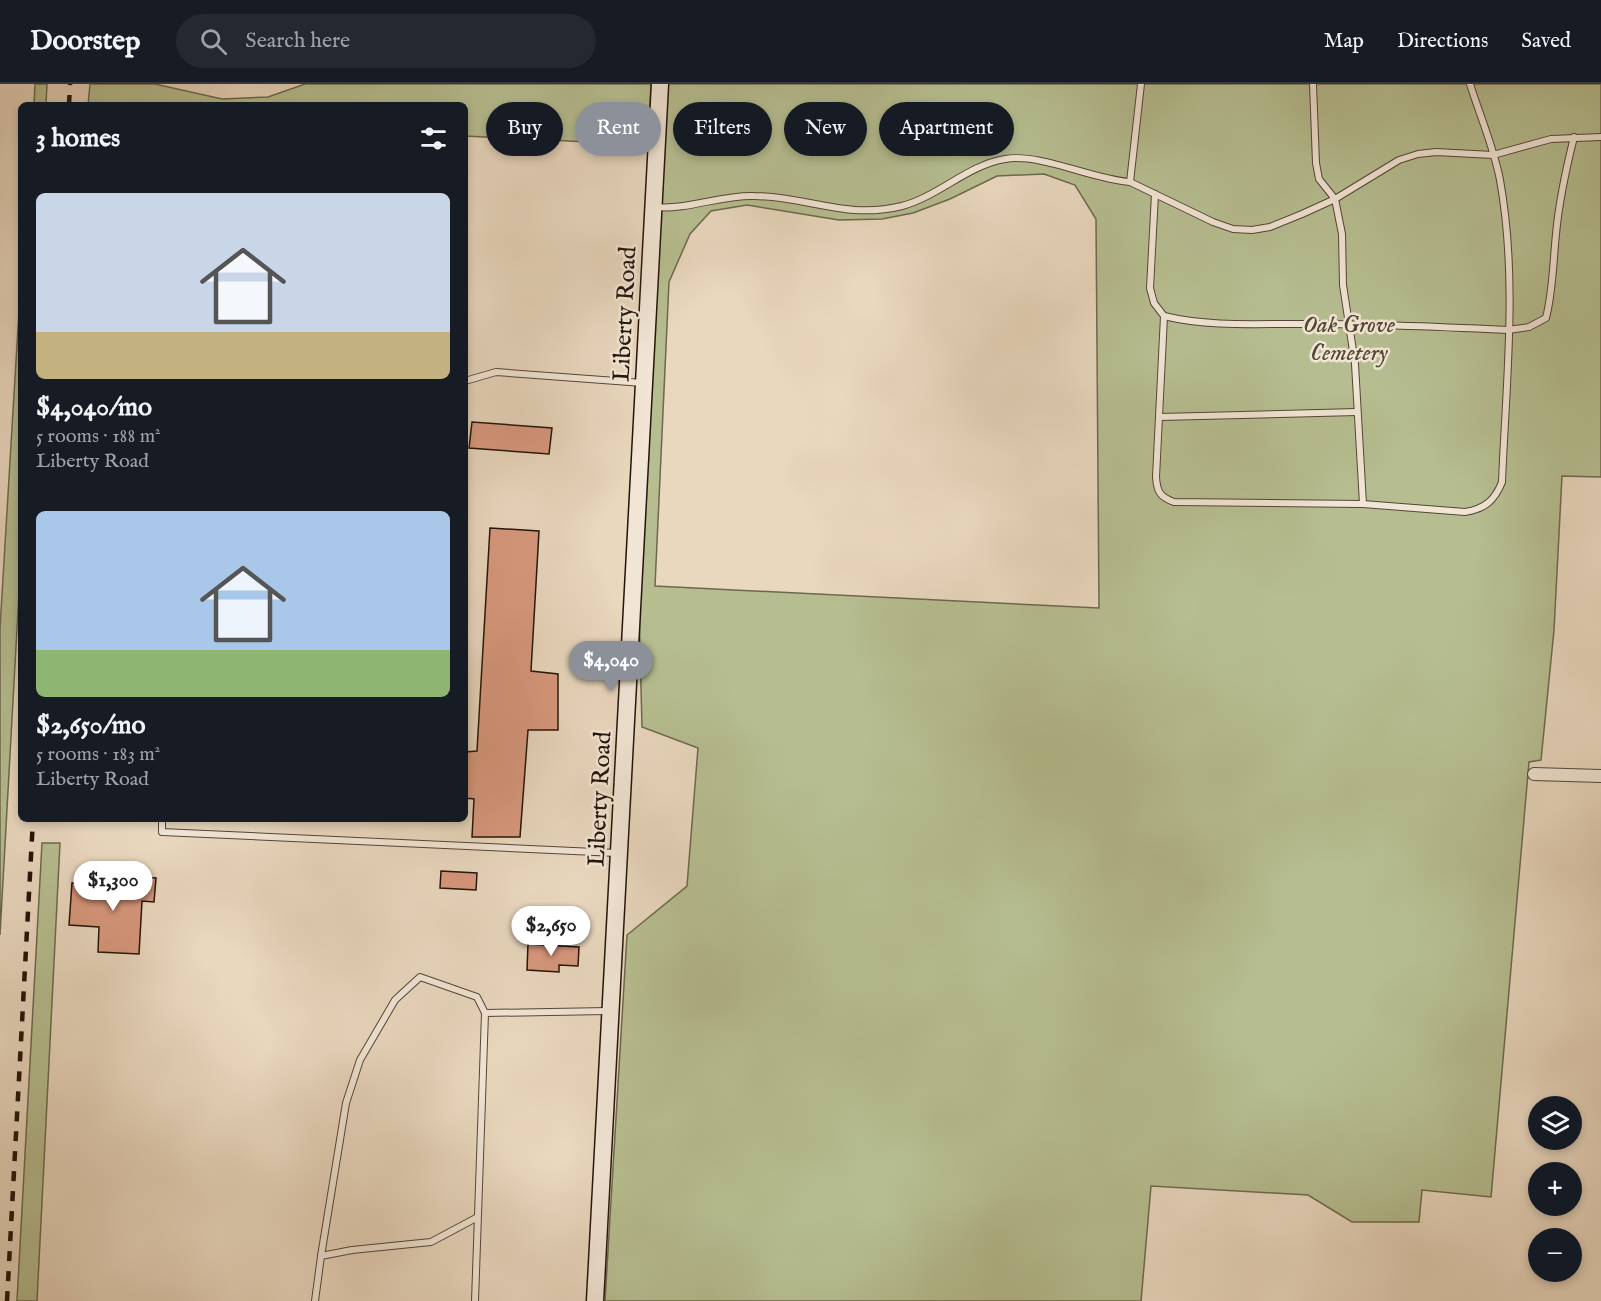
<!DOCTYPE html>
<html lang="en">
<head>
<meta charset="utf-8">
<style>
	:root { --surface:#171b24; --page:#242831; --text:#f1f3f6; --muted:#9ea1a6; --line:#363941; --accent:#8c9099 }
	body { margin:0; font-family:"IM FELL English",serif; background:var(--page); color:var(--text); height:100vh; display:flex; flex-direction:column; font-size:22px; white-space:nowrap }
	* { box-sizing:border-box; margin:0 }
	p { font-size:20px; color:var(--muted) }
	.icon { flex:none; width:33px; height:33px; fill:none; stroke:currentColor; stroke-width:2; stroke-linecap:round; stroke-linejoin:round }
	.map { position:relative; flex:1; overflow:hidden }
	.details { position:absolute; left:18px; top:18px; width:450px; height:720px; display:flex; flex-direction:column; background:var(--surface); border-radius:9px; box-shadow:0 3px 9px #0003 }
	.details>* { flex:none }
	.top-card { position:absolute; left:486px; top:18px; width:570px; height:54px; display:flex; gap:12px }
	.tools { position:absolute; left:1528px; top:1012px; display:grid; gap:12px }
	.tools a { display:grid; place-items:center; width:54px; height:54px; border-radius:50%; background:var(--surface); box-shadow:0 3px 9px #0003; font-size:30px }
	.price { position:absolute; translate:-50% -51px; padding:0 14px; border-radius:21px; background:#fff; color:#222; font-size:20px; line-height:39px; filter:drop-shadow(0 2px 3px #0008) }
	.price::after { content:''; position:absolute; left:50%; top:36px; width:18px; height:14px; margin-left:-9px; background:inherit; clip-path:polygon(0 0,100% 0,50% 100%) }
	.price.current { background:var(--accent); color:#fff }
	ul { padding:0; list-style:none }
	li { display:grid; align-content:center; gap:12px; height:318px; padding:0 18px }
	li span { display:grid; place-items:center; height:186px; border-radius:9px; color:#555 }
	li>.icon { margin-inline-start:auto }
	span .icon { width:108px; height:108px; fill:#fffc; stroke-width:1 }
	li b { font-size:26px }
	h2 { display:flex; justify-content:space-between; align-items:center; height:72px; padding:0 18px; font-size:26px }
	.pill { padding:0 21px; border-radius:27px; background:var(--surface); box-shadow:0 3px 9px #0003; font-size:21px; line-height:54px }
	.pill.current { background:var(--accent); color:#fff }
	header { display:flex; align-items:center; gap:36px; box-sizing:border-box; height:84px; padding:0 30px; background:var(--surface); border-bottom:2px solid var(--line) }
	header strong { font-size:28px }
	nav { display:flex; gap:33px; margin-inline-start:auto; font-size:21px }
	.search { width:420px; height:54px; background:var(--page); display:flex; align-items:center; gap:15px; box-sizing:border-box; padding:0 21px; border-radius:33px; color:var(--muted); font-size:22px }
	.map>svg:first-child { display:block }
	.green { fill:#b6be91; stroke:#6d694d; stroke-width:1.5; fill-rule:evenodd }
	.building { fill:#d8987d; stroke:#241409; stroke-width:1.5 }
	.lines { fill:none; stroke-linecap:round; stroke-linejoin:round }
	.lane-casing { stroke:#554536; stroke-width:8 }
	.street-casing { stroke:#554536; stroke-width:14 }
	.secondary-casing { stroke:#241409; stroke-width:19 }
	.lane { stroke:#f1e5d5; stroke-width:6 }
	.street { stroke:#f1e5d5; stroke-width:12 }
	.secondary { stroke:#f1e5d5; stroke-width:16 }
	.rail { stroke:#241409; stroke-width:4.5; stroke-dasharray:10 10; stroke-linecap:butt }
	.labels { text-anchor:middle; stroke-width:5; stroke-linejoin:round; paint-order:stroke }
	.street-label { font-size:24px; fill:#241409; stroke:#f1e5d5 }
	.park-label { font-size:24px; font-style:italic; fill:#504732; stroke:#f1e5d5 }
</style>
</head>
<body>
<header>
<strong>Doorstep</strong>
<div class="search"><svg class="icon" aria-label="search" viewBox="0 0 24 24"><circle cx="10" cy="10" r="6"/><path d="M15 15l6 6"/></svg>Search here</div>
<nav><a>Map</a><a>Directions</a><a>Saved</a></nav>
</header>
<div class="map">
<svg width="1601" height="1217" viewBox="0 0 1601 1217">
	<rect width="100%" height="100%" fill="#e9d7be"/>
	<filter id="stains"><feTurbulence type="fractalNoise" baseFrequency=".00333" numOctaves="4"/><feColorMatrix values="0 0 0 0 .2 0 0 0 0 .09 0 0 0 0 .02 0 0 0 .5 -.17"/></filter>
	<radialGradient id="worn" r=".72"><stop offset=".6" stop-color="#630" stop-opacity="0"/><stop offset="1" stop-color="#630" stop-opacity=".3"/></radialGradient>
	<!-- green -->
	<g class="green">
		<path d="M35,0H47L46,21H34Z"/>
		<path d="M90,0H155L222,15L268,13L305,0H651L648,61L465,52V21H88Z"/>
		<path d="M668,0H1601V393L1562,392L1554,546L1541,676L1529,678L1491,1113L1422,1106L1419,1138H1352L1308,1111L1151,1102L1141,1217H605L627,851L687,802L698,664L642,643L639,525ZM1044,90L1075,101L1096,135L1099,524L655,502L669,198L690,150L711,127L747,121L839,136L882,135L913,129L950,115L997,92Z"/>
		<path d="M21,194V473L0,851V544Z"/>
		<path d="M42,759H60L37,1217H17Z"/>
	</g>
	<!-- building -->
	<g class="building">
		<path d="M472,338L552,344L549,370L469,364Z"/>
		<path d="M490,444L539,447L531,587L558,590V646H528L520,753H472L474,715L465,714V668L477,667Z"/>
		<path d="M441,787L477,789L476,806L440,804Z"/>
		<path d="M124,792L156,794L154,818L142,817L139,870L98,868L99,843L69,841L72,799L123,802Z"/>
		<path d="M528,860L579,863L578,882L559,881V888L527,886Z"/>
	</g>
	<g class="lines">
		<defs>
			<g id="lane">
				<path d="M1141,0L1130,98L1213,138L1233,145L1252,146L1270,143L1302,130L1335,115L1399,76L1418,70L1436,68L1493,71L1551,55L1601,53"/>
				<path d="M1313,0L1316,79L1319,95L1335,115L1342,150L1343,201L1355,280L1363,420"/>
				<path d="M1155,110L1150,204L1154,219L1164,232L1156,393C1157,408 1160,413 1174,418L1363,420L1465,428C1485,425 1495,416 1502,398C1506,298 1518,196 1500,96C1494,64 1480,32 1470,0"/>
				<path d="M655,123C689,126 720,111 754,112C806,112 846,136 902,122C939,112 968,81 1005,75C1041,69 1091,95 1130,98"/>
				<path d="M1164,232C1213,244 1265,239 1315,240C1380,240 1444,243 1508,246L1529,243L1546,234C1553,206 1553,179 1556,150C1559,117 1566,85 1574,53"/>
				<path d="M465,297L496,288L643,299"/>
				<path d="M1160,333L1357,328"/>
				<path d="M162,735V748L617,769"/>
				<path d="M321,1172L346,1019L360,976L395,916L420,893L477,913L485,929"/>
				<path d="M315,1217L321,1172L352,1166L431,1158L476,1134"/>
				<path d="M475,1217L485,929L608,927"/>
			</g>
			<path id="street" d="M1534,690L1601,692"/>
			<path id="secondary" d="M595,1217L660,0"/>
		</defs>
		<!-- lane casing -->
		<use href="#lane" class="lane-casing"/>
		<!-- street casing -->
		<use href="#street" class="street-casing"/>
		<!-- secondary casing -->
		<use href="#secondary" class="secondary-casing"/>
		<!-- lane -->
		<use href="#lane" class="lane"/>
		<!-- street -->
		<use href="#street" class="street"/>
		<!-- secondary -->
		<use href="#secondary" class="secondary"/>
		<!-- rail -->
		<g class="rail">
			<path d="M69,21L70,0"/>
			<path d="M7,1217L33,735"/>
		</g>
	</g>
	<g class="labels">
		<!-- street labels -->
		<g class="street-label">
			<text transform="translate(624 230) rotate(-87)" y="8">Liberty Road</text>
			<text transform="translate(599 715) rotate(-87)" y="8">Liberty Road</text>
		</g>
		<!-- park labels -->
		<g class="park-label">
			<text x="1349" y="248">Oak Grove<tspan x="1349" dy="28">Cemetery</tspan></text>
		</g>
	</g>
	<rect width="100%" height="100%" filter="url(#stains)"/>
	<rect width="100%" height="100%" fill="url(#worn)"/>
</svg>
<div class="tools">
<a><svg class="icon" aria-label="layers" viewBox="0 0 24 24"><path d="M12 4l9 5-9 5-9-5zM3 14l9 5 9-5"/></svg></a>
<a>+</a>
<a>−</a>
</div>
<b class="price current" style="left:611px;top:608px">$4,040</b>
<b class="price" style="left:113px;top:828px">$1,300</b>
<b class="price" style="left:551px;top:873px">$2,650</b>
<div class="top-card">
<a class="pill">Buy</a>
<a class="pill current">Rent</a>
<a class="pill">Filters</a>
<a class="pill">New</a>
<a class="pill">Apartment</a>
</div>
<section class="details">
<h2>3 homes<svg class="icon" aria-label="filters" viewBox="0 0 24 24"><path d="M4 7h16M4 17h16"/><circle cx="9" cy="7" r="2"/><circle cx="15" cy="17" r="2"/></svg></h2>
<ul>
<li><span style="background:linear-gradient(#c9d6e8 75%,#c2b280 0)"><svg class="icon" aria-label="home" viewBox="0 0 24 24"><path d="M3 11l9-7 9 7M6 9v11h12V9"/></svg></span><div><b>$4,040/mo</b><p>5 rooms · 188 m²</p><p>Liberty Road</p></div></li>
<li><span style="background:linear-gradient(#a9c7e8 75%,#8fb573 0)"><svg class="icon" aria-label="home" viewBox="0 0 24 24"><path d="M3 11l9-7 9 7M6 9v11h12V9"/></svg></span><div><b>$2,650/mo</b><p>5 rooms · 183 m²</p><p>Liberty Road</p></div></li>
</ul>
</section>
</div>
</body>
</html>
